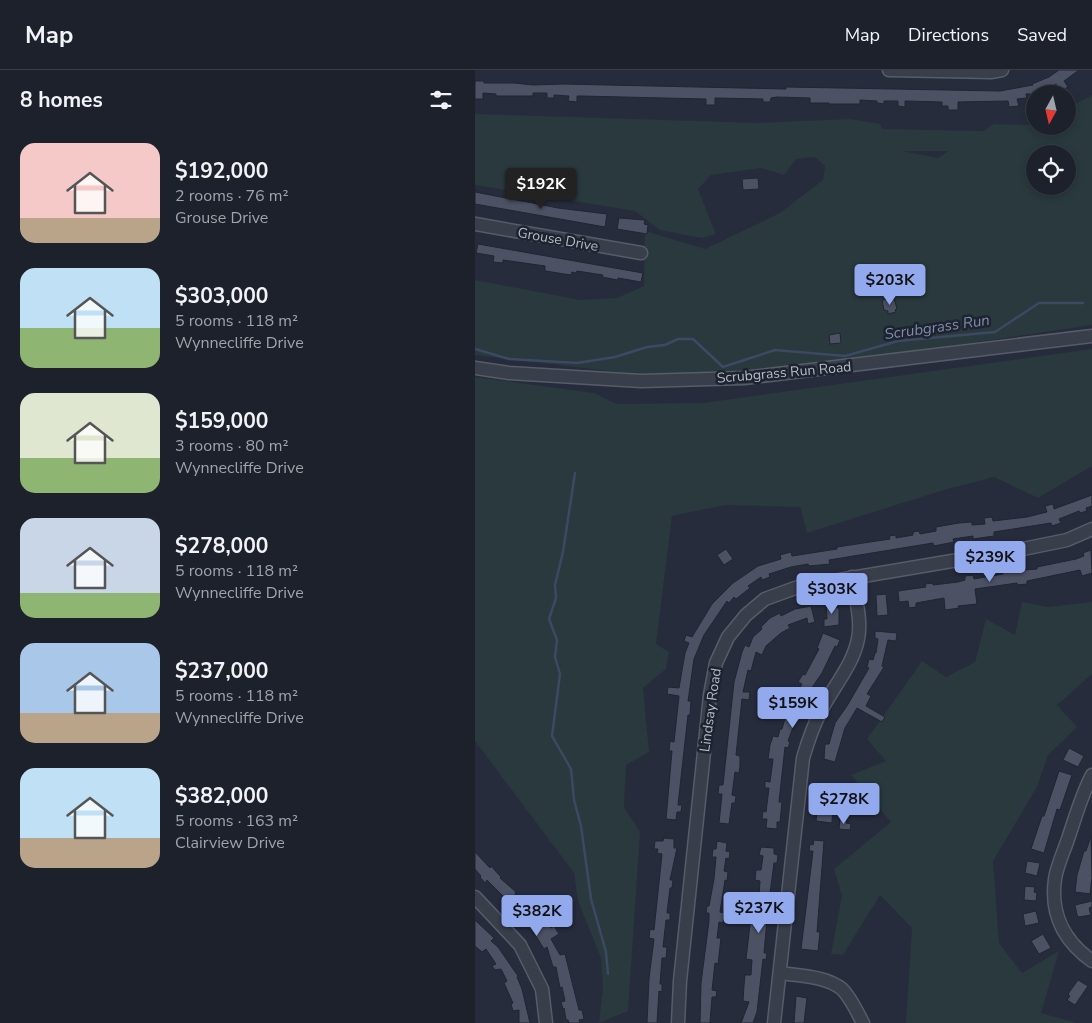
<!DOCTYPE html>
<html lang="en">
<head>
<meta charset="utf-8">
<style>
	:root { --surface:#1c212c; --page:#292e38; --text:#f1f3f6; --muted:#a0a3a9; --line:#3a3e48; --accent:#93a9ee }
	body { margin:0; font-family:"Nunito Sans",sans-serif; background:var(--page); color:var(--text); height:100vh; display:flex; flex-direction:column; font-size:19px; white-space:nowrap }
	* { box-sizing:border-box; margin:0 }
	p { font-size:16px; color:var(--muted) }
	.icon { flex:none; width:28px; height:28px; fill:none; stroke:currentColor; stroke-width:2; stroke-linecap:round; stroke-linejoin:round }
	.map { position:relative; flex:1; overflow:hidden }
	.side { display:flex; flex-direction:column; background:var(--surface); width:475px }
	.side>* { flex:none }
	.needle { width:32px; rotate:188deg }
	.fabs { position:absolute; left:551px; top:15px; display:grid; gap:10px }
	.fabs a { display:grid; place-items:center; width:50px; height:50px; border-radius:50%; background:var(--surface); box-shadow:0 2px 8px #0003,0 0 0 1px var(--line); font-size:25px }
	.price { position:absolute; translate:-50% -42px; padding:0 11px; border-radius:5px; background:var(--accent); color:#111; font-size:16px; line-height:32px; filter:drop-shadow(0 1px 2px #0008) }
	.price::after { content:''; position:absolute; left:50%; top:30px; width:15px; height:11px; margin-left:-8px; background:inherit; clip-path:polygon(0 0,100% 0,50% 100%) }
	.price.active { background:#222; color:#fff }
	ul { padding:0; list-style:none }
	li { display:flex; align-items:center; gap:15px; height:125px; padding:0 20px }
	li span { display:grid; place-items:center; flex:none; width:140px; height:100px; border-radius:15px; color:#555 }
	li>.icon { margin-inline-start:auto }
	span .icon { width:60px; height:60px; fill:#fffc; stroke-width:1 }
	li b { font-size:21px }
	h2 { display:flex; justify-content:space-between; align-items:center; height:60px; padding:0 20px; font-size:21px }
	header { display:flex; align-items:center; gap:30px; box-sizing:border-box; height:70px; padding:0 25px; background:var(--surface); border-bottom:1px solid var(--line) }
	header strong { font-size:24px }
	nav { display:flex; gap:28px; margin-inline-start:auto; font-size:18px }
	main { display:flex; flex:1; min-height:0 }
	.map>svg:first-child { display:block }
	.green { fill:#29393d; fill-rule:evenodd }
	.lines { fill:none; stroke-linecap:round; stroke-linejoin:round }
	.stream { stroke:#3d4862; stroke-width:2.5 }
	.building { fill:#4c5263; stroke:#202532 }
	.minor-casing { stroke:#575c69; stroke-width:15 }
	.minor { stroke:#393e4b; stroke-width:12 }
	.labels { text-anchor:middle; stroke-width:5; stroke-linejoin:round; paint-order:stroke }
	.street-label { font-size:14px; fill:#b5b9c7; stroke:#1e2330 }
	.water-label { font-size:15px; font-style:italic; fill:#808dab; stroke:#1e2330 }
</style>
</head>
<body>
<header>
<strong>Map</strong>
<nav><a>Map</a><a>Directions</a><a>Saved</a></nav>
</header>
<main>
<section class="side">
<h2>8 homes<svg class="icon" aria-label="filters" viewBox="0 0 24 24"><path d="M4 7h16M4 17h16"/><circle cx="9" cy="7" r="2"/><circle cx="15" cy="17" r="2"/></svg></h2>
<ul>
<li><span style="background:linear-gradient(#f6c9c9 75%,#b9a48a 0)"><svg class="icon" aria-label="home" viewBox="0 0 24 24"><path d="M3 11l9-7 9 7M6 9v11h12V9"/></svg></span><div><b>$192,000</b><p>2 rooms · 76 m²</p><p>Grouse Drive</p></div></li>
<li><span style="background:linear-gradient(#bfe0f5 60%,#8fb573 0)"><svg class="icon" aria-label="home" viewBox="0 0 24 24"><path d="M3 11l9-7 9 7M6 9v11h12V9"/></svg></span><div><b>$303,000</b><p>5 rooms · 118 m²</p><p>Wynnecliffe Drive</p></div></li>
<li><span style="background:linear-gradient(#dfe7d0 65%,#8fb573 0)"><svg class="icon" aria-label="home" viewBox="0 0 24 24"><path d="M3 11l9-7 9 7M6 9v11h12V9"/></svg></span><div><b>$159,000</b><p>3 rooms · 80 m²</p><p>Wynnecliffe Drive</p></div></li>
<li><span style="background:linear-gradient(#c9d6e8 75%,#8fb573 0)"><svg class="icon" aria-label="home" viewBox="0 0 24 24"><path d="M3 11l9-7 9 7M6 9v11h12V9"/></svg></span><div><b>$278,000</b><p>5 rooms · 118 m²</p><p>Wynnecliffe Drive</p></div></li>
<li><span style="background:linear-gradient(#a9c7e8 70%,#b9a48a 0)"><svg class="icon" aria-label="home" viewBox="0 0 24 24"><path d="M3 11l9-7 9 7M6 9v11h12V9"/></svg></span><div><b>$237,000</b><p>5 rooms · 118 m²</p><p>Wynnecliffe Drive</p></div></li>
<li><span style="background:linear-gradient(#bfe0f5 70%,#b9a48a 0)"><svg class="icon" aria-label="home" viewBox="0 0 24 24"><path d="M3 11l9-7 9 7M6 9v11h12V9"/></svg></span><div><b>$382,000</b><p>5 rooms · 163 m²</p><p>Clairview Drive</p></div></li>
</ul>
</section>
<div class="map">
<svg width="617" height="953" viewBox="0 0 617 953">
	<rect width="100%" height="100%" fill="#262c3b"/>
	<!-- green -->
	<g class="green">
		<path d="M617,25V255L334,297L193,308L0,285V210L105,230L142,228L169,216L170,161L230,179L305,143L348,110L350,96L340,87L321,89L309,105L286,98L236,105L223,119L241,164L227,168L185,160L160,141L0,115V44L284,53L375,49L405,54L407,59L508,61L519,54L592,56L593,38ZM427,81H473L463,88ZM560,84H592V116H560Z"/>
		<path d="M617,279V396L563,428L519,407L472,419L332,463L325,437L250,435L197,446L181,574L194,582L191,599L168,618L174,682L151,695L149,737L165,762L153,941L124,953L128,919L126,888L103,831L99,803L0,671V307L119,323L142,334L228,333Z"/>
		<path d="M547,532L573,537L617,532V604L582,635L602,657L573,685L562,717L518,791L524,873L547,903L584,881L566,943L602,953H431L437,858L405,825L368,885L356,884L367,826L359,799L416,752L376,705L411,691L392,669L447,591L471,607L500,592L511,549L540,565Z"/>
	</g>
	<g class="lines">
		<!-- stream -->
		<g class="stream">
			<path d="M0,279L34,289L102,293L140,287L172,277L190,275L203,269H218L248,297L300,280L370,286L423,271L520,262L564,233H608"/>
			<path d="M100,403L88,482L80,515L81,528L74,549L82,570L80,587L85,604L77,666L96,699L99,730L106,756L116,829L131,882L133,904"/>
		</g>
	</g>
	<!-- building -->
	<g class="building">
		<path d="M584,0H604L589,11L593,17L586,21L581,14L569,19L571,24H551L552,28L542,29L544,36L534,37L533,31L483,32V40H473V36H467V32L430,31V37L423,36V31H409V34L402,33V31L385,30V34H354V33H335V28L302,27L296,28L295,32H288V29L240,28V35H231V29L106,26H102V32L93,31L94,26L79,25V28H72V23H58V26H21V24L8,23V29H0V11H9V13H39L58,15L88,14L311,19V17L525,21L558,15L557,14L574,7Z"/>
		<path d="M283,108L284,119L268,120L267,109Z"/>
		<path d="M0,122L83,138L132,144L130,157L0,134Z"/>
		<path d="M144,148L170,150L169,154L173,155L172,164L142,159Z"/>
		<path d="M3,174L168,203L166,212L143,208V210L127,207L128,205L102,201L101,203L97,202L96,205L70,201V196L28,190V193L18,192L19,186L1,183Z"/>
		<path d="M419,228L422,239L420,240L421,242L413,244V241L409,240L407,230Z"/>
		<path d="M365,263L366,273L355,274L354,265Z"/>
		<path d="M617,425V436L611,438L612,441L605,443L604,441L584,449L586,453L577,456L576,453L519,462V466L498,469V466L478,469L479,472L459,476L458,473L354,490L355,494L334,496L333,494L316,497L294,504L295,507L287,510L286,507L273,516L275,518L261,529L259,527L254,533L252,531L229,565L219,589L213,631H216L215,645H213L203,735H207L206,742H202L201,750L191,749L197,681H194L195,671L199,672L204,626L192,624L193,617L204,618L210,583L214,573L209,571L211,565L217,567L237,534L258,513L283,496L306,489L305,485L316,482L317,486L362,479V477L415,469L414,466L421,465V468L438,465V462L444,461L445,464L461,461V457L484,453L497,452V455L510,454L509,448L517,447L518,451L552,447L572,442L570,436L578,434L579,439Z"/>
		<path d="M251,479L258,489L249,495L242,485Z"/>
		<path d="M616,480L617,503L607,506L605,500L552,511V514L542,515V513L500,519L502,534L483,536L484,538L470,540L469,528L441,533V537L434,538L433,531L424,532L423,521L451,517L450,514L458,513V515L483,512L490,510V506L498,505L499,509L528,504V501L536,499V501L562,499V497L601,489L609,486L608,483Z"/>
		<path d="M411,524L413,545L402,546L401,525Z"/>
		<path d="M361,531L362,538H364V555L349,557V549H352L351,532Z"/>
		<path d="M336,536L340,552L333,554L332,548L313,555L315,558L306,563L291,576L287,585L281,582L276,601L273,600L268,622H275L274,630L267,629L261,685L265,686V696L264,703L260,702L257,725L261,726L260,733H257L254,754L244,753L247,724H243L244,715H248L259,612L267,582L270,575L274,577L278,567L287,559L286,557L295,548L305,543L306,546L320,539Z"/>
		<path d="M400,561L422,563L421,571L413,570L407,596L409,597L392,624L396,626L391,636L410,647L407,652L382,638L370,658L360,692L349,689L350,674H354L360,653L372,636L394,598L392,597L394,589L398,590L400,583H401L403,569L400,568Z"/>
		<path d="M348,563L365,570L362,577L360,576L347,603L336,619L326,638H325L313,671L315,672L313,678L310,677L304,732H307L305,752H302V759L291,758L292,749H287L288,741L291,742L294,718H290V711L295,712L298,689H293L295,675L298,666L303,667L305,659H307L313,638L327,614L323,612L328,604L330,605L344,579L342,578Z"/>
		<path d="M594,678L609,686L603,697L588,690Z"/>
		<path d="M584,701L597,705L585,740L582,739L569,783L556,779L567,746H569Z"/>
		<path d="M345,715L359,717L357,753L341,751Z"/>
		<path d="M365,749H372L371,753L376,754L375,760L364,759Z"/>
		<path d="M616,766L617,808L615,824L600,822L602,805L609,781H611Z"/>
		<path d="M189,768L199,769V778H202L195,810H198L197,818H195L192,843H195V850H191L188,877H192L191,888H187L185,914H187V922L184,921L182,953H172L174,908L179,869L174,868L175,859L179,860L187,784L182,783L183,779H179L180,771H188Z"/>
		<path d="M339,770L349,771L342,862H345L343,881L326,879L338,781H334L335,774L338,775Z"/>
		<path d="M242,771L252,773L251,781L255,782L254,789L251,788L249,801L253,802L252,811L250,810L245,842L249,843L248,853L244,852L242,868H246L243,894L240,893L237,920L242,921L241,927H237L235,953H225L226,913L234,851V843H231L232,836H234L239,809L241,787H237L238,779H241Z"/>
		<path d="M286,777L299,778V784L303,785L302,793H299L296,816L294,830H296L294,843L296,844L295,850H292L289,883H292L291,890L288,889L282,942L278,953H266L274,932L268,931L269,915L270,905H276L277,890L271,889L276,846L282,847L283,834H280L281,825L284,826L285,811L280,810L281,800H286L288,786L284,785Z"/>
		<path d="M0,782L15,798L16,796L26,807L25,808L41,822L40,824L63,849L68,846L76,858L79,856L84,864L76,869L85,885L90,884L104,940H107L109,949L104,950L105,953H94L93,950H91L89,938L88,939L86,932L90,931L87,917L85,918L81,897H78L72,877L69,879L59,863L28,828L29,827L12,810L10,813L5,807L6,806L0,799Z"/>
		<path d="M552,791L565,793L562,806L550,803Z"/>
		<path d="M550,816L560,817L559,822L562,823L561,831L549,830Z"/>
		<path d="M617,831V837L614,838L616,845L604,847L602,845L600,835Z"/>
		<path d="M561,841L564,853L550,856L548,844Z"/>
		<path d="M0,850L19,868L16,871L23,877L43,906L42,907L47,919L55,953H44V940L38,941L36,934L38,933L29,913L32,911L26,899L20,900L17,896L21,894L11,879L7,882L0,876Z"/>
		<path d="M568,864L576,878L564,884L556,871Z"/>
		<path d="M603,910L613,916L600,935L592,930L595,926L593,924Z"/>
		<path d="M321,926L332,928L329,953H319Z"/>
	</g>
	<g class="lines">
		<defs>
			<g id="minor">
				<path d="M414,0L516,2L527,0"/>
				<path d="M0,154L166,183"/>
				<path d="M0,298L34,303L166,311L269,308L617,266"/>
				<path d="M617,705C607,724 601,745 594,766C590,779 582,795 580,809C575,845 589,871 617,891"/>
				<path d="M0,827L45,875L67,919L71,953"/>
				<path d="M306,903C325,906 351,906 367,919C376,928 382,942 388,953"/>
				<path d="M203,953L205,911L235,625L241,593L253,567L271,545L290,529L323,517L548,479L592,470L617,459"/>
				<path d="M299,953L328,688C333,671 338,656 346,641C358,617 378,595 383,569C387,549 380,527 377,507"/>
			</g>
		</defs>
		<!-- minor casing -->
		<use href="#minor" class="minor-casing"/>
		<!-- minor -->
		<use href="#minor" class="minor"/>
	</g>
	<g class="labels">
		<!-- street labels -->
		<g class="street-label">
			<text transform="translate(83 169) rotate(10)" y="5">Grouse Drive</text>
			<text transform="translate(309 302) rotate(-5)" y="5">Scrubgrass Run Road</text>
			<text transform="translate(235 640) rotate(-82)" y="5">Lindsay Road</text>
		</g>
		<!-- water labels -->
		<g class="water-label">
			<text transform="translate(462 257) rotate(-8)" y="5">Scrubgrass Run</text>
		</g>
	</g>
</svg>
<div class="fabs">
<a><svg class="needle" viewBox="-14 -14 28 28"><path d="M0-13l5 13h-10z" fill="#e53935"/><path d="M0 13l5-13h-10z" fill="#a0a3a9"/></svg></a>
<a><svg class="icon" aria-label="locate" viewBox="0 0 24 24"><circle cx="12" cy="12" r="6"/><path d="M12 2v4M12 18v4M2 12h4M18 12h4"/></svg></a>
</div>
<b class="price active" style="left:66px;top:140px">$192K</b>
<b class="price" style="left:415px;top:236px">$203K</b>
<b class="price" style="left:515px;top:513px">$239K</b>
<b class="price" style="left:357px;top:545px">$303K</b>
<b class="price" style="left:318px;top:659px">$159K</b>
<b class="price" style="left:369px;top:755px">$278K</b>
<b class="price" style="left:284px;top:864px">$237K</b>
<b class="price" style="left:62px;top:867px">$382K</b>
</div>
</main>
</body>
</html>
